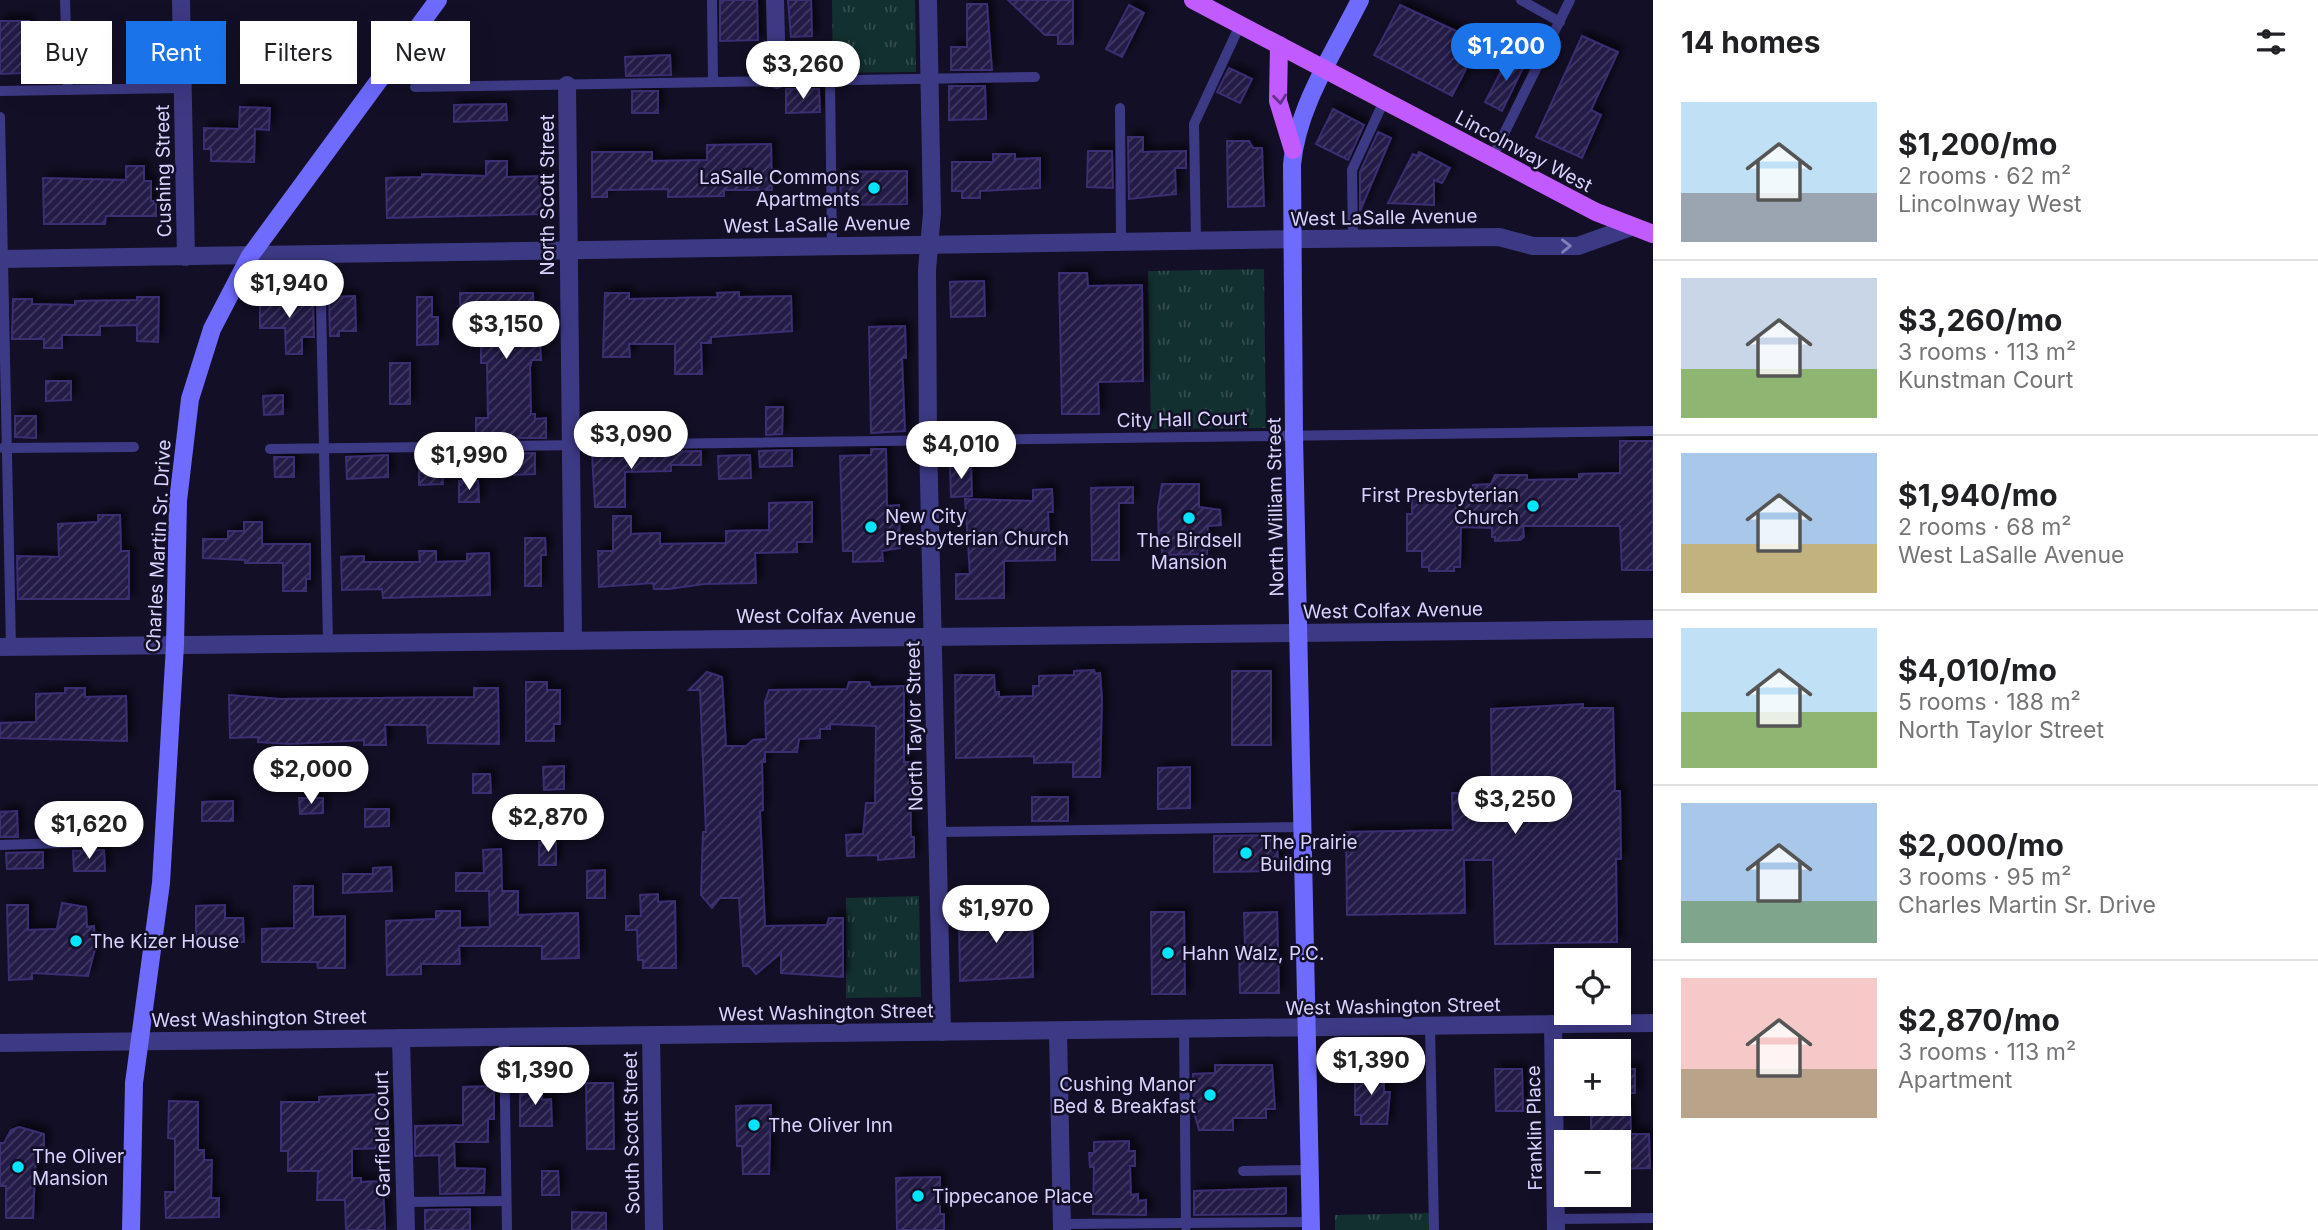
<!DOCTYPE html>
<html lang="en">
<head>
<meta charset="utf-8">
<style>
	:root { --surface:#fff; --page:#f6f6f6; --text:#202124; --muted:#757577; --line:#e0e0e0; --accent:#1a73e8 }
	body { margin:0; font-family:Inter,sans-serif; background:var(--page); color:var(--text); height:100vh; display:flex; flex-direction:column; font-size:26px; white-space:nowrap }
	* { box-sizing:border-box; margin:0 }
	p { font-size:23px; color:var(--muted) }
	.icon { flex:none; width:38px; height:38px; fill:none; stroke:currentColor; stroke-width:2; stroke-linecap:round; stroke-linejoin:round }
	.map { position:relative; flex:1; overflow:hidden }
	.sheet { display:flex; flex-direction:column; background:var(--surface); width:665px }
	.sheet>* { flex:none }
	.banner { position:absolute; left:21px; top:21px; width:665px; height:63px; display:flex; gap:14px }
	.fabs { position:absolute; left:1554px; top:948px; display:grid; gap:14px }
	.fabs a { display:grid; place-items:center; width:77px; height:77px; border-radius:0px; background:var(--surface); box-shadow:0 7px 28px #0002; font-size:35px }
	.price { position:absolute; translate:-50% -60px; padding:0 16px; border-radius:24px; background:#fff; color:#222; font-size:23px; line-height:46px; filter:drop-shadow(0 2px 4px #0008) }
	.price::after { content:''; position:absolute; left:50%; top:42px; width:21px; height:16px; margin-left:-10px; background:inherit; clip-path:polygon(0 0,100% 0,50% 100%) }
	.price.on { background:var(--accent); color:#fff }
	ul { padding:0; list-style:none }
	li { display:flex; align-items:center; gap:21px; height:175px; padding:0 28px }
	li+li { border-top:2px solid var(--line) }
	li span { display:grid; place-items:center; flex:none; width:196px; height:140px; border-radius:0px; color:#555 }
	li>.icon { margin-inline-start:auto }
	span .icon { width:84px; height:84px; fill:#fffc; stroke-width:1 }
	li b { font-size:30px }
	h2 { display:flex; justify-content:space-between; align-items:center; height:84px; padding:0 28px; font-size:30px }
	.pill { padding:0 24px; border-radius:0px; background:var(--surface); box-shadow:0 7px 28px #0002; font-size:24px; line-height:63px }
	.pill.on { background:var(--accent); color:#fff }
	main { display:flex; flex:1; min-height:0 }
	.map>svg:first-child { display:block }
	.grass { fill:url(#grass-tufts) }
	.building { fill:url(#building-hatch); stroke:#3b2d73; stroke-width:2; filter:url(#shadow) }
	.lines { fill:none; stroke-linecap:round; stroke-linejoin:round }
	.service { stroke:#3d3a85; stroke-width:10 }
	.minor { stroke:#3d3a85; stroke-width:18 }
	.tertiary { stroke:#3d3a85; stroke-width:18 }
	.secondary { stroke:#6f6bff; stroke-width:18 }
	.primary { stroke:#c25bff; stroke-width:18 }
	.oneway { stroke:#623188 }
	.oneway2 { stroke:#837fbc }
	.poi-dot { fill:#00e5ff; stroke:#130f26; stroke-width:2.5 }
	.labels { text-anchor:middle; stroke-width:5; stroke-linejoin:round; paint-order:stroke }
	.street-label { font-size:19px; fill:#d9d4ff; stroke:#130f26 }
	.poi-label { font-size:19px; fill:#d9d4ff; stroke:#130f26; text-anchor:start }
</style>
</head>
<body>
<main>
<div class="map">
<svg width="1653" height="1230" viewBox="0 0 1653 1230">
	<defs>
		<pattern id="grass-tufts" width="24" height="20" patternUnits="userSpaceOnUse" patternTransform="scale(1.75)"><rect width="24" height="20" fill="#12302f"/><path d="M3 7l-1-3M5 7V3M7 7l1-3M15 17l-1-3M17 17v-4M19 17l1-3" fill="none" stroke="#344d4e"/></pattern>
		<pattern id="building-hatch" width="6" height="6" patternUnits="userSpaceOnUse" patternTransform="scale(1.75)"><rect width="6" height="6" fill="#241b47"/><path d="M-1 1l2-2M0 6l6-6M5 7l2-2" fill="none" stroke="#433b63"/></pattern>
		<filter id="shadow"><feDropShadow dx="5" dy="-5" stdDeviation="3.5" flood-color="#0009"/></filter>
	</defs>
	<rect width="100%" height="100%" fill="#130f26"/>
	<!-- grass -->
	<g class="grass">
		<path d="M832,0H915L916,72L833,73Z"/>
		<path d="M1264,269L1266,428L1151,429L1148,271Z"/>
		<path d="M919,896L921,997L846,998V898Z"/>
		<path d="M1429,1213L1430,1230H1335V1215Z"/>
	</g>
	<!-- building -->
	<g class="building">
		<path d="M720,0H757L758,40L720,41Z"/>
		<path d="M788,0H811L812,36L791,37Z"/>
		<path d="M1008,0H1073V44H1058V35H1045Z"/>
		<path d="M967,4H987L992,70H951V47H967Z"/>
		<path d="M1129,5L1144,13L1122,57L1106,49Z"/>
		<path d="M1400,5L1480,42L1452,96L1374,55Z"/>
		<path d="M0,21H29L30,55L46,54L47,72L0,74Z"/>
		<path d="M1582,36L1618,52L1591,110L1601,115L1582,158L1536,137Z"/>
		<path d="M1510,54L1526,62L1502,111L1485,102Z"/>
		<path d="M670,55L671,75L626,76L625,57Z"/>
		<path d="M1229,68L1252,79L1240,103L1217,92Z"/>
		<path d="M949,86H985L986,119L949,120Z"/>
		<path d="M786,89H819L820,112L786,113Z"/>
		<rect x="632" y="91" width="26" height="22"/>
		<path d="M506,104L507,120L454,122V105Z"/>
		<path d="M240,107L270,108L269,130L255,129L254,162L211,161V149H204V128L239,129Z"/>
		<path d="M1333,109L1364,125L1348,160L1316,144Z"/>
		<path d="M1378,132L1391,138L1360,211V172Z"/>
		<path d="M1128,137H1143V152L1186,151V168H1175L1176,194L1129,199Z"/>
		<path d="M1227,141H1249L1253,148H1262L1264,206L1228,207Z"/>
		<path d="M771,144L772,190H724V196L668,197V189L607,190V197H592V152H652V161L707,160V145Z"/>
		<path d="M1088,151H1112L1113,188L1087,187Z"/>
		<path d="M1419,152L1450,168L1442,183L1434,180V205L1388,203L1413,154L1417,156Z"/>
		<path d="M993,154H1015V159L1040,158V188L980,191V198H962V191H952V162H993Z"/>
		<path d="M486,161H507V177L544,176L545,214L387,218L386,178L422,177V174L486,176Z"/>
		<path d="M126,166H144V181H151V201H156V216H106L105,224H44L43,178L126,180Z"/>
		<path d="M907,171V204L841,205L840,172Z"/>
		<path d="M1059,273H1087L1088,286L1142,285L1143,381L1098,382L1099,414H1062Z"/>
		<path d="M984,281L985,316L951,317L950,282Z"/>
		<path d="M739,292V297L791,296L792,331L711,337V343H701L702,374H675V344H629L630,357H603L605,293H629V299L718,297L717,293Z"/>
		<path d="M460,293H533L535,341H540L541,360H532L530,367L531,414H535V419L546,418V438H481V433H476V418H488L487,363H481V327H461Z"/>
		<path d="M355,296L356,331H339V336H330L329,297Z"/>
		<path d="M137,297H159L158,342L137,341V325L100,326V335H62V348H44V339H12L13,299H32V304L75,305V301L137,300Z"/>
		<path d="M417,297H432V317H438V344L417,345Z"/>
		<path d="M260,298L313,300L314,337H302V354H286L285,328H260Z"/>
		<path d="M905,326L906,358H902L905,431L871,433L869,327Z"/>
		<rect x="390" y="363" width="20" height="41"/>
		<path d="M46,381H71V400L46,401Z"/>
		<path d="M283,395V414L264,415L263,396Z"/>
		<path d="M766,407H783L782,434L766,435Z"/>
		<path d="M15,416H36V438L15,437Z"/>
		<path d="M1620,441H1653V570H1622L1620,526H1523L1524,537L1520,540L1495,541V537H1492V528L1461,527L1460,567H1454V571H1429V567H1422V551H1407V514H1412V498H1472L1473,485L1491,484L1495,475H1527V480L1579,479V474L1620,473Z"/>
		<path d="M871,449H886L887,506L899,505L900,548L882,551L883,561L853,562V551H843L840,456L871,455Z"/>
		<path d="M792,450V466L760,467L759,451Z"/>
		<path d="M701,451V465H671V471L625,472V507H595L592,453Z"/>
		<path d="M535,453V474L482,476L481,454Z"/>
		<path d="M388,455V477L347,479L346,457Z"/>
		<path d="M750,455L751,478L719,479L718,456Z"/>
		<path d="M274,457H294V477H275Z"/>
		<path d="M442,462L443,484L419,485V463Z"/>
		<path d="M971,465L972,496L951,497L950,466Z"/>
		<path d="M459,481H478L479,502H459Z"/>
		<path d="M1162,484H1199V507L1220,510L1221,525L1208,526L1207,554L1162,555V546H1159L1158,508Z"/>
		<path d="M1133,487V503H1119V560H1092L1091,488Z"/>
		<path d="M1052,489L1053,512H1048L1049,541H1055V560L1004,561V598L956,599V574H970L965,499L1033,501V490Z"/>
		<path d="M812,502V542H797V552L755,553L756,583L704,584L669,589H654L653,583L599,587L598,551H613V516H631V534L660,533V544L726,543V531L769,530V503Z"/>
		<path d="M98,515H120L121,551H129V599H18L17,556L59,557L58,524L98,522Z"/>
		<path d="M244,522H262V544H310V579H306V591H283V563H245V560L203,558V539H228V531H244Z"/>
		<path d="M525,538H545L546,555H541V586H525Z"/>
		<path d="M419,551H436V562L467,561V554L489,553L490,595L383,598L382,589L342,590L341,557L364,556V562H420Z"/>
		<path d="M1094,670L1095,674L1100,673L1102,699L1100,777H1073V762L1034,763V756L956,758L955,675H994L995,692H999V697L1033,696V686H1039V676L1074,675V671Z"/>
		<rect x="1232" y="671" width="39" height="74"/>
		<path d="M707,672L722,677L726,746H746L753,740L766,739L765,702L769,690L847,689L849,682H869L871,687L904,686V762H910L911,837H914V857L878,860V855L847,856L846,835L863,834L866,803H875L876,726L830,724V729H820V738L799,739L797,752H765V762H762L763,810L760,811L765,926L827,925L829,918H843V977L781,973V953L756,974L749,966H743L739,898H720L712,908L701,895L703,832H706L700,690H689Z"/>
		<path d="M526,682H547V690H560V724H554V741H526Z"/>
		<path d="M65,688H85V697L126,696L127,741L0,738V723L36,722V694L65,693Z"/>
		<path d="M474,688H498L499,744L428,743L427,725H385L386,745H364V740L290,744L258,742V737L230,738L229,695L280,699L474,697Z"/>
		<path d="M1583,704V708H1613L1615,791H1620L1621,859H1616L1617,942L1495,944L1493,860H1464L1465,913L1347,915L1346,832L1453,830L1452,793H1492L1491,709Z"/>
		<path d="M564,766V789L544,790L543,767Z"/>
		<path d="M1190,767V808L1158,809V768Z"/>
		<path d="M473,774H490L491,793H473Z"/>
		<rect x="1032" y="797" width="36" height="24"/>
		<path d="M299,798H323V813L300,814Z"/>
		<path d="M233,801V821H202V802Z"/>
		<path d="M365,809H389V826L365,827Z"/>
		<path d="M17,811L18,837H0V812Z"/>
		<path d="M108,811L127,812V833H108Z"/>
		<path d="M1277,835L1278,871L1214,872V836Z"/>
		<rect x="539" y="842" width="17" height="23"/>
		<path d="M501,849L502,891H518V915L578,913L579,958L542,959V946H459L460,964H421V974L387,975L386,921L436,919V911H460V928L490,927L489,891H456V873H484L483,850Z"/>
		<path d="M104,850L105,871H74L73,851Z"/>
		<path d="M43,852V868L7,869L6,853Z"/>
		<path d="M391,867L392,891L343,893V874H373V868Z"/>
		<path d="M605,870V898H587V871Z"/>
		<path d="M294,886H313V917L345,916V968H318L317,962H262V929L294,928Z"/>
		<path d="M658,894V902L675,901L676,968H643V960H638L637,930H626V916H641L640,895Z"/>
		<path d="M62,903L86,907L87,927L94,926L95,949L88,976L32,973V979L9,980L7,905H28V930L57,929Z"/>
		<path d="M225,905V918H243L244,942L196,943V906Z"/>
		<path d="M1032,910L1033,977L960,981L959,911Z"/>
		<path d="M1151,912H1184L1185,994H1152Z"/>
		<path d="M1277,912L1279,993H1240L1239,946H1245L1244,913Z"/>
		<path d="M1215,1065H1272L1275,1109H1266V1118H1233V1130H1199L1194,1112L1193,1074L1215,1073Z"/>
		<path d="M1355,1069H1384V1092H1390L1387,1124H1361V1115H1355Z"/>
		<path d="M1495,1069H1522L1523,1111H1496Z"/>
		<rect x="1619" y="1069" width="16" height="24"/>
		<path d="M524,1083H542V1100L551,1099L552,1126H520V1094H525Z"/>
		<path d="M586,1083H613L614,1149H587Z"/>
		<path d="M494,1086V1119H488V1142H454L455,1168L485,1169L484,1193L440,1194L439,1155L415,1156V1126L463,1125V1087Z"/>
		<path d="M387,1094L388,1148L352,1149V1178H361V1182L383,1181L385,1230H346L345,1200H317L318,1171H288V1151H281V1102H319V1097Z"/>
		<path d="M169,1101L198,1102V1150H204V1160H212L211,1198H219V1217L166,1218L165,1192H175V1139L168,1138Z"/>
		<path d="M1591,1104H1630L1631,1134H1649L1650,1168L1619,1169V1143H1591Z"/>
		<path d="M771,1105L769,1174H743L742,1146H737L736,1106Z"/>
		<path d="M19,1127L44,1134V1151H36L33,1218H6V1186H0V1143H4L11,1130Z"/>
		<path d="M1129,1141V1151H1135V1166H1130L1131,1195L1138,1194V1201L1146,1200V1215L1093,1214L1094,1167H1090L1089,1153H1094V1142Z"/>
		<path d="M542,1171H558L559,1195H542Z"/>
		<path d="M940,1177V1214H944V1230H897L896,1178Z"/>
		<path d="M1286,1188V1213L1283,1214L1194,1215V1191Z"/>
		<path d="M470,1209V1230H425V1210Z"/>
		<path d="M572,1212L606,1213V1230H572Z"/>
	</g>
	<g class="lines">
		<!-- service -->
		<g class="service">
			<path d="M65,0L68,90"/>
			<path d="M712,0L713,81"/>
			<path d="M1521,0L1560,22"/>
			<path d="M830,79L832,245"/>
			<path d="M415,87L1035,77"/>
			<path d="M0,91L183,88"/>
			<path d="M1120,108L1121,242"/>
			<path d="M0,117L11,647"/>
			<path d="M1492,158L1570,0"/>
			<path d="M1353,239L1352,170L1384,101"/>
			<path d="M1196,241L1194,124L1240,25"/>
			<path d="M320,255L328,643"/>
			<path d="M3,448L134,447"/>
			<path d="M270,449L1653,431"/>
			<path d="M937,832L1303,827"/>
			<path d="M0,845L129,841"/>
			<path d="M1430,1026L1434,1230"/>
			<path d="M1184,1029L1186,1227"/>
			<path d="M504,1037L507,1230"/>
			<path d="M1243,1171L1310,1170"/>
			<path d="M404,1202L506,1201"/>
			<path d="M1556,1219L1653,1218"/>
			<path d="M1061,1224L1311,1222"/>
		</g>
		<!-- minor -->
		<g class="minor">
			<path d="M181,0L186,257"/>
			<path d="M775,0L777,80"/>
			<path d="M928,0L932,213L927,270L928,440L942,1032"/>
			<path d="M567,85L573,640"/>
			<path d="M1553,1024L1556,1230"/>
			<path d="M401,1038L406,1230"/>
		</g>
		<!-- tertiary -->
		<g class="tertiary">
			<path d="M0,259L1309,239L1499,237L1533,246H1578L1631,227"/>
			<path d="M0,647L1653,629"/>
			<path d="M1058,1031L1062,1230"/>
			<path d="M651,1035L654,1230"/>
			<path d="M0,1043L1653,1023"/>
		</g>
		<!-- secondary -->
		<g class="secondary">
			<path d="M131,1230L134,1083L161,883L175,645L178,501L190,399L212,329L250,256L438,0"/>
			<path d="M1311,1230L1294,436L1292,165C1297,107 1334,52 1360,0"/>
		</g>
		<!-- primary -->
		<g class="primary">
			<path d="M1193,0L1596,212L1653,234"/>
			<path d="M1279,45L1278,101L1293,150"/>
		</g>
	</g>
	<!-- one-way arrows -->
	<defs><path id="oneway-chevron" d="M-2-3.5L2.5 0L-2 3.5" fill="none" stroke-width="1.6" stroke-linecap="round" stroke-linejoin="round" transform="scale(1.75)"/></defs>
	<use class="oneway" href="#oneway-chevron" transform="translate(1280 99) rotate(84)"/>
	<use class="oneway2" href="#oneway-chevron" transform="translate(1566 246) rotate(-1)"/>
	<!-- markers -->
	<g class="poi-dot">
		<circle cx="874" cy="188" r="7"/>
		<circle cx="1533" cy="506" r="7"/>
		<circle cx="1189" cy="518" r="7"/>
		<circle cx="871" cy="527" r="7"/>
		<circle cx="1246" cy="853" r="7"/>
		<circle cx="76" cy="941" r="7"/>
		<circle cx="1168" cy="953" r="7"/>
		<circle cx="1210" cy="1095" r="7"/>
		<circle cx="754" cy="1125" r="7"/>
		<circle cx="18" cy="1167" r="7"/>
		<circle cx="918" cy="1196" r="7"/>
	</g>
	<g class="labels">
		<!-- street labels -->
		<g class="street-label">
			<text transform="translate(1524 151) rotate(28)" y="7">Lincolnway West</text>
			<text transform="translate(163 171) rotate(-91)" y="7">Cushing Street</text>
			<text transform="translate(547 195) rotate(-90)" y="7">North Scott Street</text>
			<text transform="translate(1384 217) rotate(-1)" y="7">West LaSalle Avenue</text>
			<text transform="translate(817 224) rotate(-1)" y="7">West LaSalle Avenue</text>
			<text transform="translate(1182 419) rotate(-1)" y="7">City Hall Court</text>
			<text transform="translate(1275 507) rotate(-91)" y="7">North William Street</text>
			<text transform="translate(158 546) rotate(-87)" y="7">Charles Martin Sr. Drive</text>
			<text transform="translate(1393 610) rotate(-1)" y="7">West Colfax Avenue</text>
			<text x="826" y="623">West Colfax Avenue</text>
			<text transform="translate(914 726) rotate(-91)" y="7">North Taylor Street</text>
			<text transform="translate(1393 1006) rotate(-1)" y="7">West Washington Street</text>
			<text transform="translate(826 1012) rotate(-1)" y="7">West Washington Street</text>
			<text transform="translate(259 1018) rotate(-1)" y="7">West Washington Street</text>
			<text transform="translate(1534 1128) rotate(-91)" y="7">Franklin Place</text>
			<text transform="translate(631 1133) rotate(-91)" y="7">South Scott Street</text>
			<text transform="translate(382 1134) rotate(-91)" y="7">Garfield Court</text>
		</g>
		<!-- poi labels -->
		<g class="poi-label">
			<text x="860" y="184" text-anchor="end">LaSalle Commons<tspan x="860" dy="22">Apartments</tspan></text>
			<text x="1519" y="502" text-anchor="end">First Presbyterian<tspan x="1519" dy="22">Church</tspan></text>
			<text x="885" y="523">New City<tspan x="885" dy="22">Presbyterian Church</tspan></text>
			<text x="1189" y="547" text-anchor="middle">The Birdsell<tspan x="1189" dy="22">Mansion</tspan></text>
			<text x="1260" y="849">The Prairie<tspan x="1260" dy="22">Building</tspan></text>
			<text x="90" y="948">The Kizer House</text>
			<text x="1182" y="960">Hahn Walz, P.C.</text>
			<text x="1196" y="1091" text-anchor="end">Cushing Manor<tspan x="1196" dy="22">Bed &amp; Breakfast</tspan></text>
			<text x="768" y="1132">The Oliver Inn</text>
			<text x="32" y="1163">The Oliver<tspan x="32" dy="22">Mansion</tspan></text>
			<text x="932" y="1203">Tippecanoe Place</text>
		</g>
	</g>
</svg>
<div class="fabs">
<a><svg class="icon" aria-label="locate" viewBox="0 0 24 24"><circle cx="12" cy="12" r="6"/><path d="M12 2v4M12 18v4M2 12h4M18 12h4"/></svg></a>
<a>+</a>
<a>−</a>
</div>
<b class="price on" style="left:1506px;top:83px">$1,200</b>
<b class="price" style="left:803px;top:101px">$3,260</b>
<b class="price" style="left:289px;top:320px">$1,940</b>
<b class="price" style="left:506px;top:361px">$3,150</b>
<b class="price" style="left:631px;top:471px">$3,090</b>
<b class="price" style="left:961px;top:481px">$4,010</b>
<b class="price" style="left:469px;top:492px">$1,990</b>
<b class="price" style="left:311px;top:806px">$2,000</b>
<b class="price" style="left:1515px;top:836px">$3,250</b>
<b class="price" style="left:548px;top:854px">$2,870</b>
<b class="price" style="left:89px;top:861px">$1,620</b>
<b class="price" style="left:996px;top:945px">$1,970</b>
<b class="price" style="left:1371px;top:1097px">$1,390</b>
<b class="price" style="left:535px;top:1107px">$1,390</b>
<div class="banner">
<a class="pill">Buy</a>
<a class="pill on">Rent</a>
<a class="pill">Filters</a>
<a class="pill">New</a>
</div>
</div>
<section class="sheet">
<h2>14 homes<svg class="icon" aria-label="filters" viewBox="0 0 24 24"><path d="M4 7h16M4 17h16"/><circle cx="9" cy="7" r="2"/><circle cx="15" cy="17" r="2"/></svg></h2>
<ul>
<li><span style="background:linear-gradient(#bfe0f5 65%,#9aa5b1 0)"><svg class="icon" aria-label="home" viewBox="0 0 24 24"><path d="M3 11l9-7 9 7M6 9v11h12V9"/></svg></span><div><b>$1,200/mo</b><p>2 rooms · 62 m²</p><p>Lincolnway West</p></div></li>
<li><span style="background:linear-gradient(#c9d6e8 65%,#8fb573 0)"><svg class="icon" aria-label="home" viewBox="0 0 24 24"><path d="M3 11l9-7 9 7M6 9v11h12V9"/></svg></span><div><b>$3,260/mo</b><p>3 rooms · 113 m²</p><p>Kunstman Court</p></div></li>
<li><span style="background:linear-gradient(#a9c7e8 65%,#c2b280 0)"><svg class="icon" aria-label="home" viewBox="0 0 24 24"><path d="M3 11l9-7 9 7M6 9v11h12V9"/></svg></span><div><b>$1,940/mo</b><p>2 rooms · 68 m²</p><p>West LaSalle Avenue</p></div></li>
<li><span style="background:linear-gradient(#bfe0f5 60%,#8fb573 0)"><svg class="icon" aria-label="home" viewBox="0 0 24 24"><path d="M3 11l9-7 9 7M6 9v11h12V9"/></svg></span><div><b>$4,010/mo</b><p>5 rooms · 188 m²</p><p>North Taylor Street</p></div></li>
<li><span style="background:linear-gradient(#a9c7e8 70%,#7fa58c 0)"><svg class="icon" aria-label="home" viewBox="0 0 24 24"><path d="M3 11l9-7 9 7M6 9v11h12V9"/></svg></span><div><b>$2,000/mo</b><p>3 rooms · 95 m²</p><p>Charles Martin Sr. Drive</p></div></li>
<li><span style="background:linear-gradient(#f6c9c9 65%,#b9a48a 0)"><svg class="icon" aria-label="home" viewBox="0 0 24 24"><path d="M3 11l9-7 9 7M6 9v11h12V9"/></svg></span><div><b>$2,870/mo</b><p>3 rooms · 113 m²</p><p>Apartment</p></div></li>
</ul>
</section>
</main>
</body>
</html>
